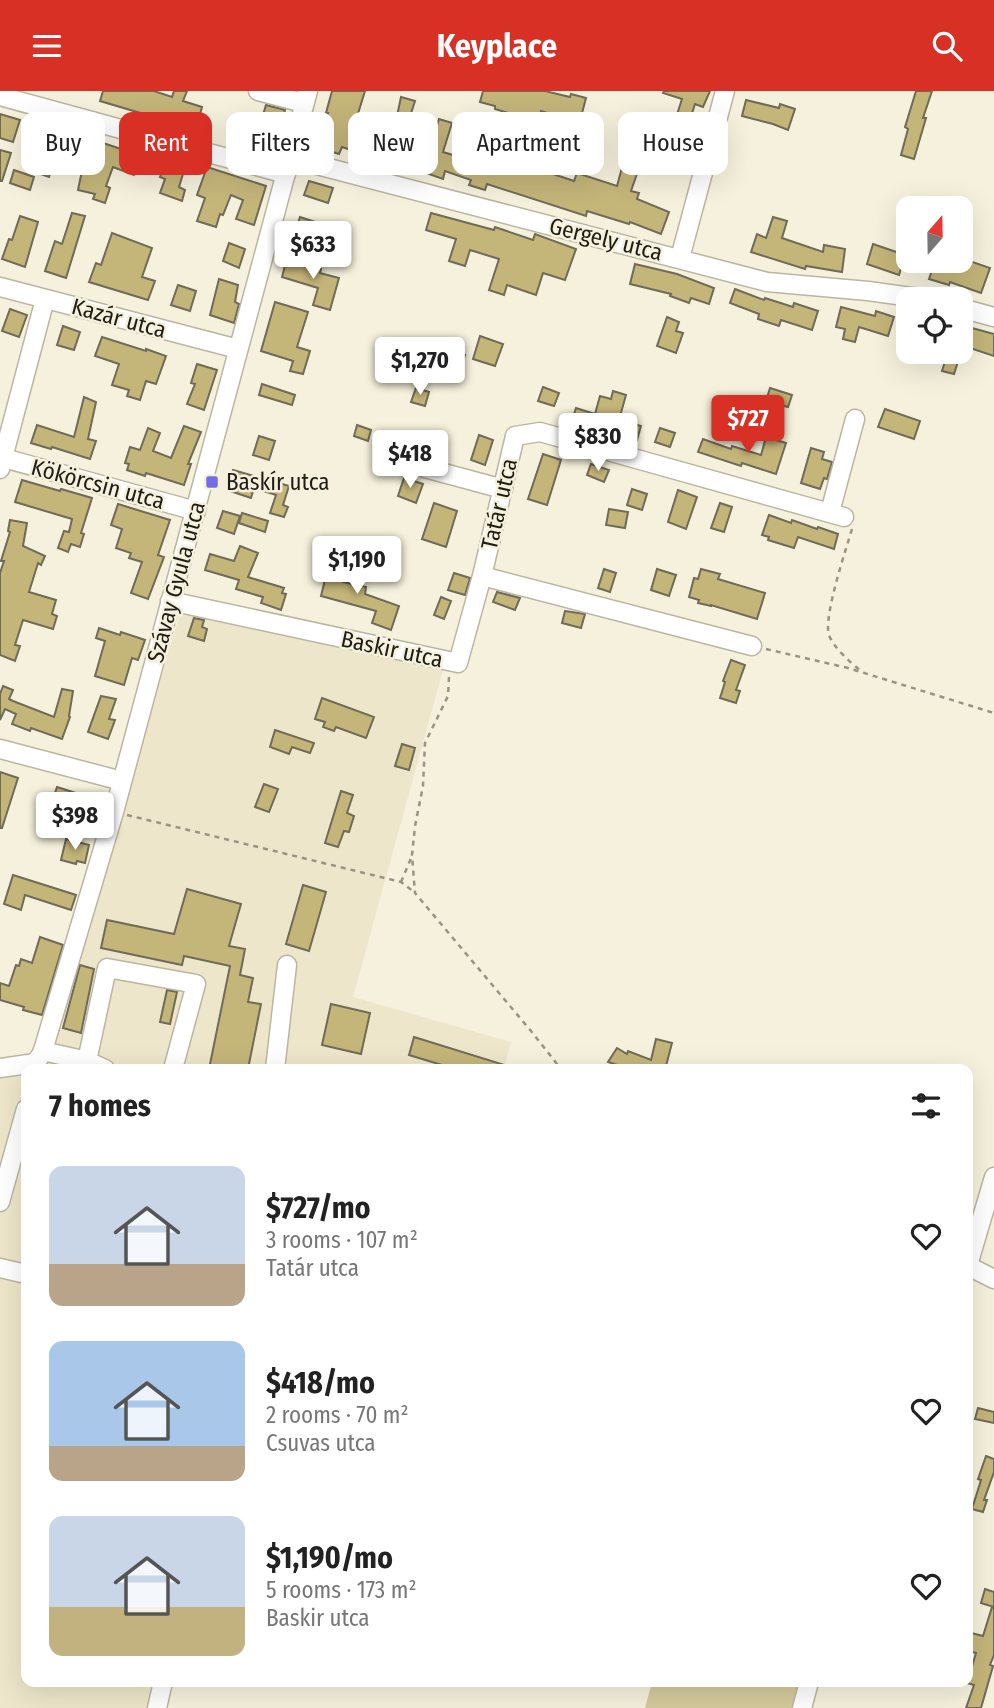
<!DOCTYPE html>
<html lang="en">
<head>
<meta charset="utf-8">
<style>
	:root { --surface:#fff; --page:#f2f2f2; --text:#222; --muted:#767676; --accent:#d93025 }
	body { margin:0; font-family:"Fira Sans Condensed",sans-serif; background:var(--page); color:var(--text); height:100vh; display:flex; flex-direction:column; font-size:26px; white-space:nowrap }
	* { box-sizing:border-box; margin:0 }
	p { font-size:23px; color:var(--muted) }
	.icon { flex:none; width:38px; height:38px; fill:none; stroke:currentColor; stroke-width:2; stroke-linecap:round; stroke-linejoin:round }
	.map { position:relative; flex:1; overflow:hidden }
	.sheet { position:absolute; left:21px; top:973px; width:952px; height:623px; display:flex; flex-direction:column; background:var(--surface); border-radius:14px; box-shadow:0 7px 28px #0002 }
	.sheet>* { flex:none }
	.banner { position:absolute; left:21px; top:21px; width:952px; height:63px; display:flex; gap:14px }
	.needle { width:46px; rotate:20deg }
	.buttons { position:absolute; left:896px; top:105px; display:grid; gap:14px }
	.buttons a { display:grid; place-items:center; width:77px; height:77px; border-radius:14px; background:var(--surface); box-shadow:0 7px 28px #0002; font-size:35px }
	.price { position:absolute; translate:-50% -60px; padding:0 16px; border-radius:7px; background:#fff; color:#222; font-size:23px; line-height:46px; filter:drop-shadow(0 2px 4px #0008) }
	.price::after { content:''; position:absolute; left:50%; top:42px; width:21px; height:16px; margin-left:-10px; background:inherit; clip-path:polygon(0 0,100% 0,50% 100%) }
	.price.selected { background:var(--accent); color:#fff }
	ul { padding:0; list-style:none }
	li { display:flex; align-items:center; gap:21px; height:175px; padding:0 28px }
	li span { display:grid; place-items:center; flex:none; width:196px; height:140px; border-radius:14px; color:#555 }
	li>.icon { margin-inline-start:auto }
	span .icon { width:84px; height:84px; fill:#fffc; stroke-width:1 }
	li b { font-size:30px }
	h2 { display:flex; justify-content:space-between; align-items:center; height:84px; padding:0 28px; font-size:30px }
	.tag { padding:0 24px; border-radius:14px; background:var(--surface); box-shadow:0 7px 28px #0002; font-size:24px; line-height:63px }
	.tag.selected { background:var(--accent); color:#fff }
	header { display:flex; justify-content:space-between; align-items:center; height:91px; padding:0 28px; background:var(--accent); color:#fff; font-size:32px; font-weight:700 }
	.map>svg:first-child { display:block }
	.built { fill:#ede6ca }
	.green { fill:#d5ca9c }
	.building { fill:#c4b579; stroke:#6f6b59; stroke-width:2 }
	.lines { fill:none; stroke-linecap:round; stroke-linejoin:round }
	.minor-casing { stroke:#bbb6a2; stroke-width:21 }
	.path { stroke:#979485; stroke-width:2.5; stroke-dasharray:5 5; stroke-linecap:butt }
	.minor { stroke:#fff; stroke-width:18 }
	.poi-dot { fill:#746be6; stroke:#f6f1dc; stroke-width:2.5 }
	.labels { text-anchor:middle; stroke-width:5; stroke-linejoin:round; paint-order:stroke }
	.street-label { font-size:23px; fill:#1f1e16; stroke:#f6f1dc }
	.poi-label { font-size:23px; fill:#1f1e16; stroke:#f6f1dc; text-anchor:start }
</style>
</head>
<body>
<header><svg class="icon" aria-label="menu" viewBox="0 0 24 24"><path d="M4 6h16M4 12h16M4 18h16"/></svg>Keyplace<svg class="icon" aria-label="search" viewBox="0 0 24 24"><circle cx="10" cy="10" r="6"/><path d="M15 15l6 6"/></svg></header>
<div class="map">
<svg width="994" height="1617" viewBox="0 0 994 1617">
	<rect width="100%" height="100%" fill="#f6f1dc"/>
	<!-- built -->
	<g class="built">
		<path d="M181,519L443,579L353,906L511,951L504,978H46Z"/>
		<path d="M26,982V1591H156L150,1617H0V984Z"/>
	</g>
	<!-- green -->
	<path class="green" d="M652,1591H803L795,1617H645Z"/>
	<!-- building -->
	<g class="building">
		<path d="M103,0H154L172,6L174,0H187L183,10L202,16L199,27L195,26L191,37L155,25L154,26L100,10Z"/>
		<path d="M332,0H365L352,42L374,49L369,65L342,56L339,63L317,56L328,22H326Z"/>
		<path d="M483,0H545L570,6L571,3L586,7L576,45L556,40L560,26L541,20L538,31L495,18V15L480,11Z"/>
		<path d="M664,0H710L703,16L695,13L688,35L693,36L682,70L664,64L682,8L663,2Z"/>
		<path d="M916,0H932L923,27H926L914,68L901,64L908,38L905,36Z"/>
		<path d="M401,6L415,10L405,41L408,42L405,55L429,61L439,28L452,32L443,61L466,68L471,54L505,64L507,60L519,64L518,68L530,72L529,75L574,90L577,82L617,95L623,73L639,77L631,100L639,102L637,108L669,121L661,143L630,131L629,133L587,120L586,125L487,93L485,99L469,94L471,89L445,80L443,88L412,77L411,79L387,73Z"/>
		<path d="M746,9L779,17L780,13L795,18L788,39L773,33L742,25Z"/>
		<path d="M266,14L285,19L278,43L259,37Z"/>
		<path d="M0,23L20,29L13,51L0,47Z"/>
		<path d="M46,31L63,37L53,67H55L49,86L32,80L40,55L38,54Z"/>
		<path d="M85,46L121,58L123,53L143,61L134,84L113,76L106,95L110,97L105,112L93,108L95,103L78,99L85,65L79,63Z"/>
		<path d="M0,59L11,62L2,90H0Z"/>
		<path d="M167,66L186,73L179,96L185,99L182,110L160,102L165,88L160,86Z"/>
		<path d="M207,76L266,95L254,134L236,128L243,109L231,104L223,124L220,123L216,136L197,130L205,107L197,104Z"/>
		<path d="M14,79L34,86L30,99L10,92Z"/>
		<path d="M309,90L333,97L328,112L304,104Z"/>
		<path d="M72,122L85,125L66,187L45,180L55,150L62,153Z"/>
		<path d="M431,122L494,139L495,136L533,149L535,143L576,158L565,189L543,182L536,204L507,194L504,204L489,199L499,168L470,159L465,175L449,170L456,148L426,139Z"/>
		<path d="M20,125L38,131L25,176L2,168L9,148L12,149Z"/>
		<path d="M300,126L318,132L311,152L293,147Z"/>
		<path d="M773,126L787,130L782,147L823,161L824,154L845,158L842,181L806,175L805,178L751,161L757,143L766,147Z"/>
		<path d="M112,142L152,157L142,186L155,190L148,209L89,191L96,172L101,174Z"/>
		<path d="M229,152L245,158L239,177L223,170Z"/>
		<path d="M873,153L905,164L899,184L867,173Z"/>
		<path d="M287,167L321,178L320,182L339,187L330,219L313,214L318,197L282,186Z"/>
		<path d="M961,167L990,177L981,202L950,191L949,194L929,188L935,170H961Z"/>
		<path d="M635,173L677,183L714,197L709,213L691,207L689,212L670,205L671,203L630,193Z"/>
		<path d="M219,188L238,194L235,211L239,213L234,232L210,224Z"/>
		<path d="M178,194L196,200L190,220L171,214Z"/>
		<path d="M735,198L764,209L765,207L793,216L794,212L818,220L812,239L781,229L779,235L758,228L759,223L730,212Z"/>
		<path d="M275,211L308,221L297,256L310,260L303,283L290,280L293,270L261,260Z"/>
		<path d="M841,216L875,225L876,220L894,226L888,245L859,236L855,251L843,248L845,238L836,236Z"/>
		<path d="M10,218L27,224L19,246L2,240Z"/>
		<path d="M667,226L679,231L676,240L683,242L676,262L657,255Z"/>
		<path d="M961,234L994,243V265L961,254Z"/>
		<path d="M63,235L80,241L74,259L57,254Z"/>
		<path d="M480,245L503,253L495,275L473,268Z"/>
		<path d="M102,246L146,260V258L166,265L156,293L146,290L140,309L127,305L129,299L112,294L119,273L95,265Z"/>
		<path d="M456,261L465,264L458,285L449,282Z"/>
		<path d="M948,261H961L954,283L942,280Z"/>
		<path d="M197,273L217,279L204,319L187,313L195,293L191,292Z"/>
		<path d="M262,293L295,304L292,314L259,304Z"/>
		<path d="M543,296L559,302L554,315L538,310Z"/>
		<path d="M416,297L429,301L425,315L411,311Z"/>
		<path d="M770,297L792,304L788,316L766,310Z"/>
		<path d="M613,300L626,304L619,329L641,335L637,349L623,345L624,343L585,332L583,336L571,332L576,317L595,323L600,305L611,308Z"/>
		<path d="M84,306L96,311L88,348L96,350L90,368L52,356L51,358L31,352L37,334L74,346Z"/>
		<path d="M885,318L920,330L914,348L878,336Z"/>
		<path d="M357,334L371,339L368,350L354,345Z"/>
		<path d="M184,335L201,341L188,373H191L184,394L146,382L145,385L127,379L129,373L125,372L130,356L140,359L148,337L160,342L153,360L171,367Z"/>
		<path d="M660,337L675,342L670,356L655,351Z"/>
		<path d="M479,344L493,349L485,374L471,369Z"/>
		<path d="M259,345L275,350L269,369L253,364Z"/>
		<path d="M766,346L786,352L776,383L742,372L741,375L698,361L703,348L731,358L732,355L761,364Z"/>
		<path d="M811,357L824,361L822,368L832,371L827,388L824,387L820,398L801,392Z"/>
		<path d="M543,363L561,369L547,414L528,408Z"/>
		<path d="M591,373L609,379L604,391L587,384Z"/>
		<path d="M233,379L289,395L283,414L288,416L284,426L270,422L276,404L254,397L251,407L227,399Z"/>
		<path d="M404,387L423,393L416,412L398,405Z"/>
		<path d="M22,389L60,400L61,398L92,407L81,442L84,443L80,456L71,453L68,461L58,457L64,440L69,441L72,428L15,411Z"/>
		<path d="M632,398L647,403L642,419L627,414Z"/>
		<path d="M678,399L697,406L686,438L668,431Z"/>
		<path d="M434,412L457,420L446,456L422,448Z"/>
		<path d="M720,412L732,416L724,441L711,437Z"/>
		<path d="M118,413L170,429L158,464L164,466L148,508L131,502L142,471L129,467L131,462L116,457L122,438L111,434Z"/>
		<path d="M609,418L628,421L625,437L606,434Z"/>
		<path d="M223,420L240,425L234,443L217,437Z"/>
		<path d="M242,422L268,430L265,441L239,432Z"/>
		<path d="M769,424L791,432L792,429L817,438L818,436L838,443L834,458L798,446L794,457L768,449L769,446L762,444Z"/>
		<path d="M10,429L27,432L23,455L45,465L41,474L38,472L29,501L56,509L52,523L57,525L53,538L23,529L15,554L20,555L15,570L0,564V482L4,470H1L10,441L8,440Z"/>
		<path d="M240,455L258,462L248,486L284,497L282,502L286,503L281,519L261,512L263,506L236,498L239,489L205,479L210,463L234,470Z"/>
		<path d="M330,468L342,471L339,483L345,485L343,491L366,496L365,503L399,515L391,539L372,532L376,520L321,505Z"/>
		<path d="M604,478L616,482L610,501L598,497Z"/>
		<path d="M657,478L676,484L669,505L651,499Z"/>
		<path d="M701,478L720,483L718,488L765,502L757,528L711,514V515L698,512L699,509L689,506L694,487L698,488Z"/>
		<path d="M454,482L470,487L465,504L448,499Z"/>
		<path d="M497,501L520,507L515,519L493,511Z"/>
		<path d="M441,506L451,510L444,528L434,524Z"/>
		<path d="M565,520L585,523L581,537L562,532Z"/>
		<path d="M194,527L204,529L202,536L207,538L204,550L188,545Z"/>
		<path d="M99,537L120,544L121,541L145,549L138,569L132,567L124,594L95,585L105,550L96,547Z"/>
		<path d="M731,569L745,574L736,599L740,600L736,612L720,607L725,591L723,590Z"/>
		<path d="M3,595L13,599L9,608L13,610L54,626L62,598L73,600L69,625L70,626L62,648L31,637L30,640L12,633L16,623L5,618L0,629V603Z"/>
		<path d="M101,605L116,608L109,628L115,629L108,648L88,641Z"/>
		<path d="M322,607L374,626L366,647L336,636L334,640L323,636L325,631L315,628Z"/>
		<path d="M275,639L314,652L310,662L292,656L289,663L270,656Z"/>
		<path d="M402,653L415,657L409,679L395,675Z"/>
		<path d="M0,681L18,687L2,737H0Z"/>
		<path d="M264,693L278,698L269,721L255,716Z"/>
		<path d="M57,696L88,706L80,730L49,720Z"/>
		<path d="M341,700L353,704L347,722L354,725L349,741L344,740L338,756L325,752Z"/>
		<path d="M66,748L89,754L85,772L77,770L76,773L61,769Z"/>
		<path d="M13,784L76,804L71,819L25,804L21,819L4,813Z"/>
		<path d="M303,794L326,801L309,860L286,853Z"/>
		<path d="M187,798L241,813L229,855L245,858L240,884L253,887L248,911L261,913L248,978H209L230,875L184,865L182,874L101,857L107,829L174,843Z"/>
		<path d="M40,846L63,854L42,924L23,919L24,916L0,909V892L9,895L16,874L19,875L21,868L32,872Z"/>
		<path d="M80,874L94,878L81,942L63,937Z"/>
		<path d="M167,899L177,901L170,933L160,931Z"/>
		<path d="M331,913L370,922L361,963L322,954Z"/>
		<path d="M414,946L511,976V978H455L409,964Z"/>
		<path d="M656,948L672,952L666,975L673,977V978H629L608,971L617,957L627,963L628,960L651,969Z"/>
		<path d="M978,1317L994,1321V1332L975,1328Z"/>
		<path d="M986,1365L994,1368V1381L984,1409H987L983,1421L972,1418L981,1389L978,1388Z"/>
		<path d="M985,1498L994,1501V1516L981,1512Z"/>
		<path d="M992,1516L994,1517V1564L990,1574L993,1575L981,1617H966L974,1594L967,1592L976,1562L969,1560L971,1554L968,1553V1541L983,1545Z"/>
	</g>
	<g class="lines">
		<defs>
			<g id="minor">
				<path d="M258,0L304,12"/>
				<path d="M0,5L286,83"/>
				<path d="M290,67L767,191L868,200L926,208"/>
				<path d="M680,167L725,0"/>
				<path d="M0,196L238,258"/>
				<path d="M961,217L994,226"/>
				<path d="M0,366L196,420"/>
				<path d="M425,377L503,398"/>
				<path d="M0,378L45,208"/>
				<path d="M830,421L855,328"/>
				<path d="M482,485L515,345L540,341L844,426"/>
				<path d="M170,510L458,572L482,485L752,555"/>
				<path d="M0,658L122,690"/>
				<path d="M43,960L87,970L105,978"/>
				<path d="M87,970L107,877L196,893L173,978"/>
				<path d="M35,972L41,964L44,956L114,721L308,0"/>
				<path d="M0,977L35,972"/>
				<path d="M275,978L287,874"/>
				<path d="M0,1111L26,1018"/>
				<path d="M968,1174L994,1086"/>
				<path d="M968,1175L994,1188"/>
				<path d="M0,1177L26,1183"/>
				<path d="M157,1617L163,1591"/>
				<path d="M802,1617L809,1591"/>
			</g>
		</defs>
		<!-- minor casing -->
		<use href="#minor" class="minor-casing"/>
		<!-- path -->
		<g class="path">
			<path d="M852,438C846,458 823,527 829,544C833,556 851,572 861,580"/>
			<path d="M766,558L848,577L994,622"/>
			<path d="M449,586L448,605L425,652L423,695L415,735L412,764L415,802L531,940L561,978"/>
			<path d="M127,724L401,791L414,801"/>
			<path d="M401,791L412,765"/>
		</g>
		<!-- minor -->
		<use href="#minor" class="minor"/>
	</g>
	<!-- markers -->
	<rect class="poi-dot" x="205" y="384" width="14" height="14" rx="3.5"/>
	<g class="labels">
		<!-- street labels -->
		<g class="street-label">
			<text transform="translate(606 148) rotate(14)" y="8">Gergely utca</text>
			<text transform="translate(119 227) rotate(15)" y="8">Kazár utca</text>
			<text transform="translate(98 393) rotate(15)" y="8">Kökörcsin utca</text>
			<text transform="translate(499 413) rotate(-77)" y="8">Tatár utca</text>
			<text transform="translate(176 491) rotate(-75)" y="8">Szávay Gyula utca</text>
			<text transform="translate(392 558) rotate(12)" y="8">Baskir utca</text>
		</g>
		<!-- poi labels -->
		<g class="poi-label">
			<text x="226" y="399">Baskír utca</text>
		</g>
	</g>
</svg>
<div class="buttons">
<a><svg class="needle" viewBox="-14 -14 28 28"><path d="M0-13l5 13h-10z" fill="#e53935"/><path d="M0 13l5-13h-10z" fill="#767676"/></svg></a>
<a><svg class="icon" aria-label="locate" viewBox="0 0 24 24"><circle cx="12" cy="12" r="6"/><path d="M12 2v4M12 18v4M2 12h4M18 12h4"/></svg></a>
</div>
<b class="price" style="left:313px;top:190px">$633</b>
<b class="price" style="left:420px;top:306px">$1,270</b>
<b class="price selected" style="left:748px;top:364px">$727</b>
<b class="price" style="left:598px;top:382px">$830</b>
<b class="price" style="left:410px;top:399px">$418</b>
<b class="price" style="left:357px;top:505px">$1,190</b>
<b class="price" style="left:75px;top:761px">$398</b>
<div class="banner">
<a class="tag">Buy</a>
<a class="tag selected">Rent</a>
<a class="tag">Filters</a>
<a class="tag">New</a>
<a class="tag">Apartment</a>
<a class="tag">House</a>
</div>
<section class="sheet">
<h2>7 homes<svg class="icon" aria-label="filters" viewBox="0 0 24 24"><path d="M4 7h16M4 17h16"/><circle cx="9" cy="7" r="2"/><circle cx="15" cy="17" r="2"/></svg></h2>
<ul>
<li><span style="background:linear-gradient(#c9d6e8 70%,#b9a48a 0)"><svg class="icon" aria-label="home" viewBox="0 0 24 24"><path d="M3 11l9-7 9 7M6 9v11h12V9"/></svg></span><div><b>$727/mo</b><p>3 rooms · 107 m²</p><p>Tatár utca</p></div><svg class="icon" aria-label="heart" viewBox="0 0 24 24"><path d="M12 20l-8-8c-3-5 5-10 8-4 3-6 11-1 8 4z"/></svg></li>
<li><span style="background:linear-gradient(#a9c7e8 75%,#b9a48a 0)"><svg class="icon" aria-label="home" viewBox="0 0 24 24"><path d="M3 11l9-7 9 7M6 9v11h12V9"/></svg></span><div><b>$418/mo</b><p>2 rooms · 70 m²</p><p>Csuvas utca</p></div><svg class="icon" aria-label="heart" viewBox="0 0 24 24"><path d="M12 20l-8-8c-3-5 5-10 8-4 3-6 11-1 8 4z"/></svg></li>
<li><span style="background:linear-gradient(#c9d6e8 65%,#c2b280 0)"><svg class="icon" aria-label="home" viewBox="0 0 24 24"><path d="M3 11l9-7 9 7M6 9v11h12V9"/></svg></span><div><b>$1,190/mo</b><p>5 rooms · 173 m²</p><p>Baskir utca</p></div><svg class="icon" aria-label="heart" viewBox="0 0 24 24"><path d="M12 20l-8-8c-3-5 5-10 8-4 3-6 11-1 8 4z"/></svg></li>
</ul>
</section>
</div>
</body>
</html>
